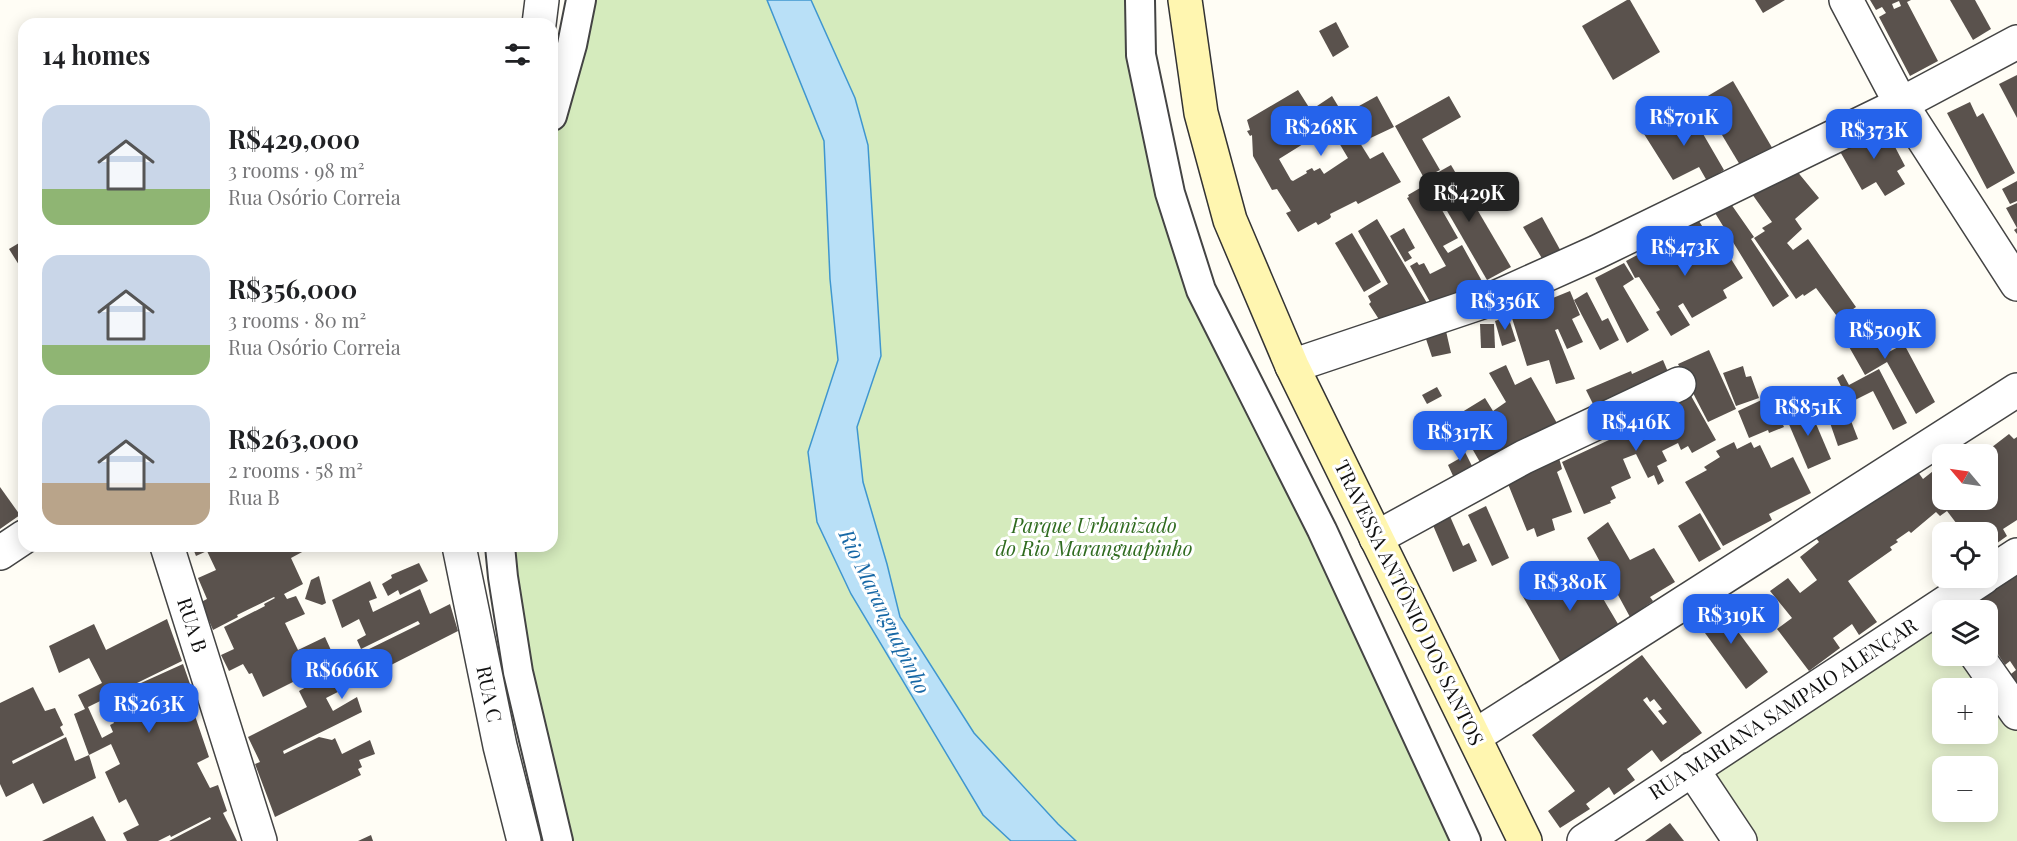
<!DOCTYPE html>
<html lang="en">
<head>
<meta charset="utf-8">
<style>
	:root { --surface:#fff; --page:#f2f2f2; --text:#202124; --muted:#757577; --accent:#2563eb }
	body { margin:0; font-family:"Playfair Display",serif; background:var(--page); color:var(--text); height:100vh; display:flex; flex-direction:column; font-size:22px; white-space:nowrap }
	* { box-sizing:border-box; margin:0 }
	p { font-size:20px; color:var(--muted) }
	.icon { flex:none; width:33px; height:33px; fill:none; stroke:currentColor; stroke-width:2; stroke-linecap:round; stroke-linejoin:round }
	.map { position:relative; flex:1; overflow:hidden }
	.sheet { position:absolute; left:18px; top:18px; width:540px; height:534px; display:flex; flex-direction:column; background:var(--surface); border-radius:18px; box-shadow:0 3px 15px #0003 }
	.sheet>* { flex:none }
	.needle { width:39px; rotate:299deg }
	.controls { position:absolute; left:1932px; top:444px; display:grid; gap:12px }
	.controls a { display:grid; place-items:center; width:66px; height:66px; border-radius:12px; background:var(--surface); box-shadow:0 3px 15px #0003; font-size:30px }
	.price { position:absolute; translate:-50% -51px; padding:0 14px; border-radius:12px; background:var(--accent); color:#fff; font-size:20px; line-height:39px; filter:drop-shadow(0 2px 3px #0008) }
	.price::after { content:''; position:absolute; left:50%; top:36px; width:18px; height:14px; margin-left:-9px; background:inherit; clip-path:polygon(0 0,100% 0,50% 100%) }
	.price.selected { background:#222; color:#fff }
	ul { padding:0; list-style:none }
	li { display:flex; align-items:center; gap:18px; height:150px; padding:0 24px }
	li span { display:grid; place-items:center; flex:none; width:168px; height:120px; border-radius:18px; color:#555 }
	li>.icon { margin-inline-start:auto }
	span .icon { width:72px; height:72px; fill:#fffc; stroke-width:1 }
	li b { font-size:26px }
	h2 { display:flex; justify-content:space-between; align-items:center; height:72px; padding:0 24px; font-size:26px }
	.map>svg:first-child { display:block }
	.green { fill:#d5ebbd }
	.pitch { fill:#e6f2cf; fill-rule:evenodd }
	.water { fill:#b9e0f7; stroke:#3f96cf; stroke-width:1.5 }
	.building { fill:#5a524d; fill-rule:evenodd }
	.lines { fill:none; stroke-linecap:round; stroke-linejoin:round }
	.pedestrian-casing { stroke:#444; stroke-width:32 }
	.minor-casing { stroke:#444; stroke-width:36 }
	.secondary-casing { stroke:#333; stroke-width:36 }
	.pedestrian { stroke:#fff; stroke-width:28 }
	.minor { stroke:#fff; stroke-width:33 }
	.secondary { stroke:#fff6b0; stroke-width:33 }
	.labels { text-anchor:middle; stroke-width:6; stroke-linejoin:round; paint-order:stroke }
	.park-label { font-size:20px; font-style:italic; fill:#2f6b1f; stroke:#fff }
	.street-label { font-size:20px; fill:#111; stroke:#fff }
	.water-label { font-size:21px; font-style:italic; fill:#1768a6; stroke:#fff }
</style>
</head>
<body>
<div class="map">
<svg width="2017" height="841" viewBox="0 0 2017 841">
	<rect width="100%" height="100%" fill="#fffdf5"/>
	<!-- green -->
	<g class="green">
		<path d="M581,0H767L824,141L830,279L838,360L808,452L817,522L851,594L926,720L983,815L1011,841H558L500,546H552V116Z"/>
		<path d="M811,0H1140L1170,193L1466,841H1076L1058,824L974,733L900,617L887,564L863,482L857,427L881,356L868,145L855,98Z"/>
	</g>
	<!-- pitch -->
	<path class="pitch" d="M1941,620L1942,656H1966L2017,731V841H1752L1710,779ZM1942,688H1988V734H1942ZM1942,766H1988V812H1942Z"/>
	<!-- water -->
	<path class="water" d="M767,0H811L855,98L868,145L881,356L857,427L863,482L887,564L900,617L974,733L1058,824L1076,841H1011L983,815L851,594L817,522L808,452L838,360L830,279L824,141Z"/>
	<!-- building -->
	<g class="building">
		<path d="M1627,0H1630L1660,52L1613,80L1582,26Z"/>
		<path d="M1755,0H1785L1763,13Z"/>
		<path d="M1870,0H1911L1907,2L1938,61L1910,76L1879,17L1886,13L1882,7L1876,10ZM1899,1L1901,6L1894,9L1892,4Z"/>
		<path d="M1950,0H1975L1991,29L1973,40Z"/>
		<path d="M1336,22L1349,47L1333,57L1319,31Z"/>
		<path d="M2017,75V118L1999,84Z"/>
		<path d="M1733,81L1774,151L1743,170L1701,100Z"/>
		<path d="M1298,90L1324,131L1279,159L1291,180L1293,181L1307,173L1306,171L1312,168L1314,171L1320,168L1324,174L1348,158L1317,106L1332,96L1352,129L1358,126L1350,111L1377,96L1394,127L1360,143L1370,159L1383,152L1401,182L1358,204L1356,201L1330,214L1331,217L1329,219L1318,225L1316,222L1298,232L1286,213L1291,211L1277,189L1272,190L1253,156L1252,135L1250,136L1247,131L1250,130L1247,120Z"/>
		<path d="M1449,96L1461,117L1422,139L1440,170L1424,178L1395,126Z"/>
		<path d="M1970,102L1977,117L1983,113L2015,173L1987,189L1947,113Z"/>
		<path d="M1688,108L1724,170L1707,181L1699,167L1673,180L1644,134Z"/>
		<path d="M1883,124L1905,166L1897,171L1905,184L1885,196L1876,182L1862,190L1838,148Z"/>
		<path d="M1451,165L1511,267L1487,280L1428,178Z"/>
		<path d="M1796,170L1819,198L1795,219L1802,229L1787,243L1793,250L1808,239L1856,307L1839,319L1816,288L1804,296L1803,294L1796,299L1754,238L1765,231L1762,228L1772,222L1752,194Z"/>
		<path d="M2017,181V201L2010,204L2002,189Z"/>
		<path d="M1427,184L1458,238L1443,246L1448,253L1462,245L1483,283L1435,311L1410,266L1417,262L1419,265L1424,263L1430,274L1446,266L1407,198L1409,197L1408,195Z"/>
		<path d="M2017,203V234L2014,230L2017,228L2006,208Z"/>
		<path d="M1731,204L1754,237L1751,239L1789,296L1773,307L1715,213Z"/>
		<path d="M1542,217L1563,255L1546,265L1523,227Z"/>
		<path d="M1377,219L1430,308L1393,324L1389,316L1380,321L1369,304L1371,302L1368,296L1388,284L1358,231Z"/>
		<path d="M1699,221L1715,247L1721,243L1743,278L1723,290L1727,298L1692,318L1683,303L1678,306L1690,325L1671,336L1656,312L1660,310L1639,277L1635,278L1626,261L1673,236L1683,253L1696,245L1686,229Z"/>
		<path d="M1404,228L1415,248L1408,252L1412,258L1405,262L1390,236Z"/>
		<path d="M1352,233L1381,282L1364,292L1335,243Z"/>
		<path d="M24,240V273L9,249Z"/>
		<path d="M1624,263L1634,279L1623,286L1649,330L1627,343L1595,278Z"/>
		<path d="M1570,291L1580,315L1572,319L1583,342L1567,349L1558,329L1555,330L1575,379L1556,384L1549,360L1527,366L1511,315Z"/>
		<path d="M1587,292L1602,321L1608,318L1619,340L1600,350L1574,300Z"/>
		<path d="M1857,309L1883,355L1904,344L1935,402L1916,414L1887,362L1865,375L1835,322Z"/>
		<path d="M1508,316L1516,341L1502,346L1495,321Z"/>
		<path d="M1480,324H1494L1495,348H1481Z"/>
		<path d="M1446,331L1451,353L1432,357L1425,336Z"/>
		<path d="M1709,350L1736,409L1708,422L1678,364Z"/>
		<path d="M1663,360L1671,379L1596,410L1586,390L1631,371L1632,374Z"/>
		<path d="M1506,365L1515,385L1531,377L1558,425L1481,464L1454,417L1485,398L1493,411L1506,402L1489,373Z"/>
		<path d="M1743,366L1746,377L1751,376L1759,398L1736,406L1723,373Z"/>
		<path d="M1879,369L1907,423L1893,430L1873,391L1849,403L1837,378L1843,374L1849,385Z"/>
		<path d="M1437,387L1442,396L1427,404L1422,395Z"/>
		<path d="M1690,394L1716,440L1692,453L1688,446L1681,450L1678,443L1662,451L1667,461L1657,466L1664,481L1658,485L1654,475L1648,478L1636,454L1623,459L1631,478L1611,487L1616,498L1610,501L1611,503L1584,514L1562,462L1626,432L1622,425L1653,411L1655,416L1666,411V408Z"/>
		<path d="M1770,396L1784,427L1769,433L1768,430L1749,438L1738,411Z"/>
		<path d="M1808,405L1831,459L1808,469L1785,415Z"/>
		<path d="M1848,413L1858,439L1838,446L1829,420Z"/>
		<path d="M1435,415L1437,422L1447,417L1453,427L1434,438L1425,421Z"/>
		<path d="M2009,434L2014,439L2017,437V520L2003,529L2007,536L1993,546L1990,543L1988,545V532H1963L1947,511L1940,516L1936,512L1911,533L1909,531L1896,540L1898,542L1890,547L1892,550L1848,581L1877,622L1859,635L1852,624L1833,638L1840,648L1809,671L1777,629L1792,618L1770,591L1788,578L1800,593L1817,580L1800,557L1819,542L1812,533L1913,465L1923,479L1942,464V500H1988V454H1983Z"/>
		<path d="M1459,440L1473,468L1454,478L1448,465L1462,457L1454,443Z"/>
		<path d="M1734,442L1737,449L1751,442L1754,448L1760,445L1771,468L1793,457L1811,493L1769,514L1772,520L1723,546L1685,482L1707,470L1704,467L1720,457L1716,451Z"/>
		<path d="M1959,442L1968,454H1945Z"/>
		<path d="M1559,458L1562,469L1557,472L1572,512L1552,519L1555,530L1537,537L1534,528L1527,531L1506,479Z"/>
		<path d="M0,487L20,515L0,529Z"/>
		<path d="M1486,506L1509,558L1492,566L1468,515Z"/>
		<path d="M1700,513L1721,549L1699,562L1678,526Z"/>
		<path d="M1449,514L1463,546L1469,543L1477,561L1453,572L1432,523Z"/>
		<path d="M1608,522L1630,560L1654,548L1675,582L1650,597L1653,601L1630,617L1587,538Z"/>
		<path d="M192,546H301L304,551L291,558L303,584L284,594L287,599L296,596L305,614L285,623L298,650L325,637L335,659L315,667L317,670L263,697L252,673L249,674L243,664L229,671L221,655L234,649L224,627L265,606L264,604L275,598L274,597L237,615L238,617L213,630L201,602L207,599L198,578L216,570L207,551L196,556Z"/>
		<path d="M419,563L428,581L400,595L398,590L388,596L382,584L392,578L391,575Z"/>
		<path d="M1569,568L1572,575L1585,568L1618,624L1560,661L1522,595L1537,587L1539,591L1556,581L1553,577Z"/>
		<path d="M2017,574V692L2007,677L2016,670L2010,661L2005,665L1988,639V610H1968L1967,609Z"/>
		<path d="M319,576L326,603L322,605L305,599L311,580Z"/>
		<path d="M370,581L377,598L369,601L373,612L420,589L430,614L450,604L458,631L326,698L333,711L357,697L362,712L283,751L284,754L319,737L332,740L335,738L342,754L370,740L375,754L359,760L362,767L358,769L361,775L275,817L255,764L260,762L248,737L307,707L299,691L355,660V658L364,654L363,652L420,624L418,621L361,649L357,640L366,635L359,619L342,628L332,600Z"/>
		<path d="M1716,602L1768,672L1746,689L1694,618Z"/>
		<path d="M167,619L182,661L88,707L102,738L113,732L110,725L114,723L109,713L106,715L102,707L123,696L121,692L183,664L196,701L191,704L209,757L197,763L210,788L218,785L227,811L223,813L237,841H169L211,819L210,817L171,837L170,835L158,841H127L123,833L139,825L126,799L119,803L105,772L120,764L111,744L89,755L74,714L85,709L78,695L102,683L89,658L59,673L49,646L94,624L106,650Z"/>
		<path d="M1642,655L1702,733L1661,762L1652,750L1627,769L1635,780L1614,795L1609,787L1586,804L1590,809L1560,828L1548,811L1575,791L1532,735ZM1647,697L1650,702L1654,699L1662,709L1658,711L1667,722L1663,725L1643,700Z"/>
		<path d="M33,687L45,711L55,708L63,725L60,727L64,735L12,761L13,764L66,737L75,761L89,755L96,778L43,804L33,783L6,797L0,784V703Z"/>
		<path d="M93,816L106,841H42Z"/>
		<path d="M1670,823L1684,841H1645Z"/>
		<path d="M371,835L373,841H358Z"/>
	</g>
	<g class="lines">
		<defs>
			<g id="pedestrian">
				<path d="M1140,0L1141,55L1170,193L1201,290L1322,530L1466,841"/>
				<path d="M552,116L572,45L581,0"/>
				<path d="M500,546L503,577L518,672L558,841"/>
			</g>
			<g id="minor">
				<path d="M1846,0L1901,104L2017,284"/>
				<path d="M539,24L542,0"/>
				<path d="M1292,366L1497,297L1597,252L1901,104L2017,42"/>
				<path d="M1376,538L1524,457L1679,384"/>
				<path d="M167,546L260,841"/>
				<path d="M459,546L500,746L524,841"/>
				<path d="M0,553L24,537"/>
				<path d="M1988,574L2017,555"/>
				<path d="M1977,656L2017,713"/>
				<path d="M1475,736L2017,390"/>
				<path d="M1692,769L1740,841"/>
				<path d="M1584,841L1983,578"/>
			</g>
			<path id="secondary" d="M1185,0L1201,113L1230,220L1292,366L1525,841"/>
		</defs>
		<!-- pedestrian casing -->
		<use href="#pedestrian" class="pedestrian-casing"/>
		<!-- minor casing -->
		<use href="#minor" class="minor-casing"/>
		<!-- secondary casing -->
		<use href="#secondary" class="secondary-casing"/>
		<!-- pedestrian -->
		<use href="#pedestrian" class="pedestrian"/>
		<!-- minor -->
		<use href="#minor" class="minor"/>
		<!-- secondary -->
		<use href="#secondary" class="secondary"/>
	</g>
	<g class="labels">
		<!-- park labels -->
		<g class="park-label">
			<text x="1094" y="533">Parque Urbanizado<tspan x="1094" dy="23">do Rio Maranguapinho</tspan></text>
		</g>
		<!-- street labels -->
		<g class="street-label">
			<text transform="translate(1409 603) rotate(64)" y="7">TRAVESSA ANTÔNIO DOS SANTOS</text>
			<text transform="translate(192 625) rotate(72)" y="7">RUA B</text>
			<text transform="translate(489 694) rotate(78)" y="7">RUA C</text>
			<text transform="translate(1783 709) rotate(-33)" y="7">RUA MARIANA SAMPAIO ALENÇAR</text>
		</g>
		<!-- water labels -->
		<g class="water-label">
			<text transform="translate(884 612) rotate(64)" y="7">Rio Maranguapinho</text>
		</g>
	</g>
</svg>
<div class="controls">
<a><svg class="needle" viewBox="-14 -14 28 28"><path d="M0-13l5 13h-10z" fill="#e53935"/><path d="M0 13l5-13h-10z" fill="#757577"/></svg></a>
<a><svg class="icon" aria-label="locate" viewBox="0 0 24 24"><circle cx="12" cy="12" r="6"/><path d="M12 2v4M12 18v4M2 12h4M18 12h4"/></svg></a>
<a><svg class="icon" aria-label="layers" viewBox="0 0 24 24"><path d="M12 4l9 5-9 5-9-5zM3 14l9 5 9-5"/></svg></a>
<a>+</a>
<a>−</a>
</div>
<b class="price" style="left:1684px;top:147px">R$701K</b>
<b class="price" style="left:1321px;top:157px">R$268K</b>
<b class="price" style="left:1874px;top:160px">R$373K</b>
<b class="price selected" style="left:1469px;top:223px">R$429K</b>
<b class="price" style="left:1685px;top:277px">R$473K</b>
<b class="price" style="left:1505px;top:331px">R$356K</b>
<b class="price" style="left:1885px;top:360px">R$509K</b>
<b class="price" style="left:1808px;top:437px">R$851K</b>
<b class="price" style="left:1636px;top:452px">R$416K</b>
<b class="price" style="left:1460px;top:462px">R$317K</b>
<b class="price" style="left:1570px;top:612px">R$380K</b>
<b class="price" style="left:1731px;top:645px">R$319K</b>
<b class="price" style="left:342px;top:700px">R$666K</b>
<b class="price" style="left:149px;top:734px">R$263K</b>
<section class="sheet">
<h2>14 homes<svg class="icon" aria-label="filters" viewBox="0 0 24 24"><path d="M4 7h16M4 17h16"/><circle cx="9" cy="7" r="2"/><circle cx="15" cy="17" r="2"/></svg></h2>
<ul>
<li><span style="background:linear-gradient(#c9d6e8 70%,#8fb573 0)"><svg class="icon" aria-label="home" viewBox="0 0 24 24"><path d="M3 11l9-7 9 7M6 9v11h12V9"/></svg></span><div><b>R$429,000</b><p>3 rooms · 98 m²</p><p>Rua Osório Correia</p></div></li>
<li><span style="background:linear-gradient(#c9d6e8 75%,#8fb573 0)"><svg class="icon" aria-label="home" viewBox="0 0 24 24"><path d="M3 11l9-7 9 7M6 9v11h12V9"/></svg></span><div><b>R$356,000</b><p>3 rooms · 80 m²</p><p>Rua Osório Correia</p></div></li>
<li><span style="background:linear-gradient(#c9d6e8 65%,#b9a48a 0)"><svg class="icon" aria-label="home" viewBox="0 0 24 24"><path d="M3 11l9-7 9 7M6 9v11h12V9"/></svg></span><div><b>R$263,000</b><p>2 rooms · 58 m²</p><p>Rua B</p></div></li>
</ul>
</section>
</div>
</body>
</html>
